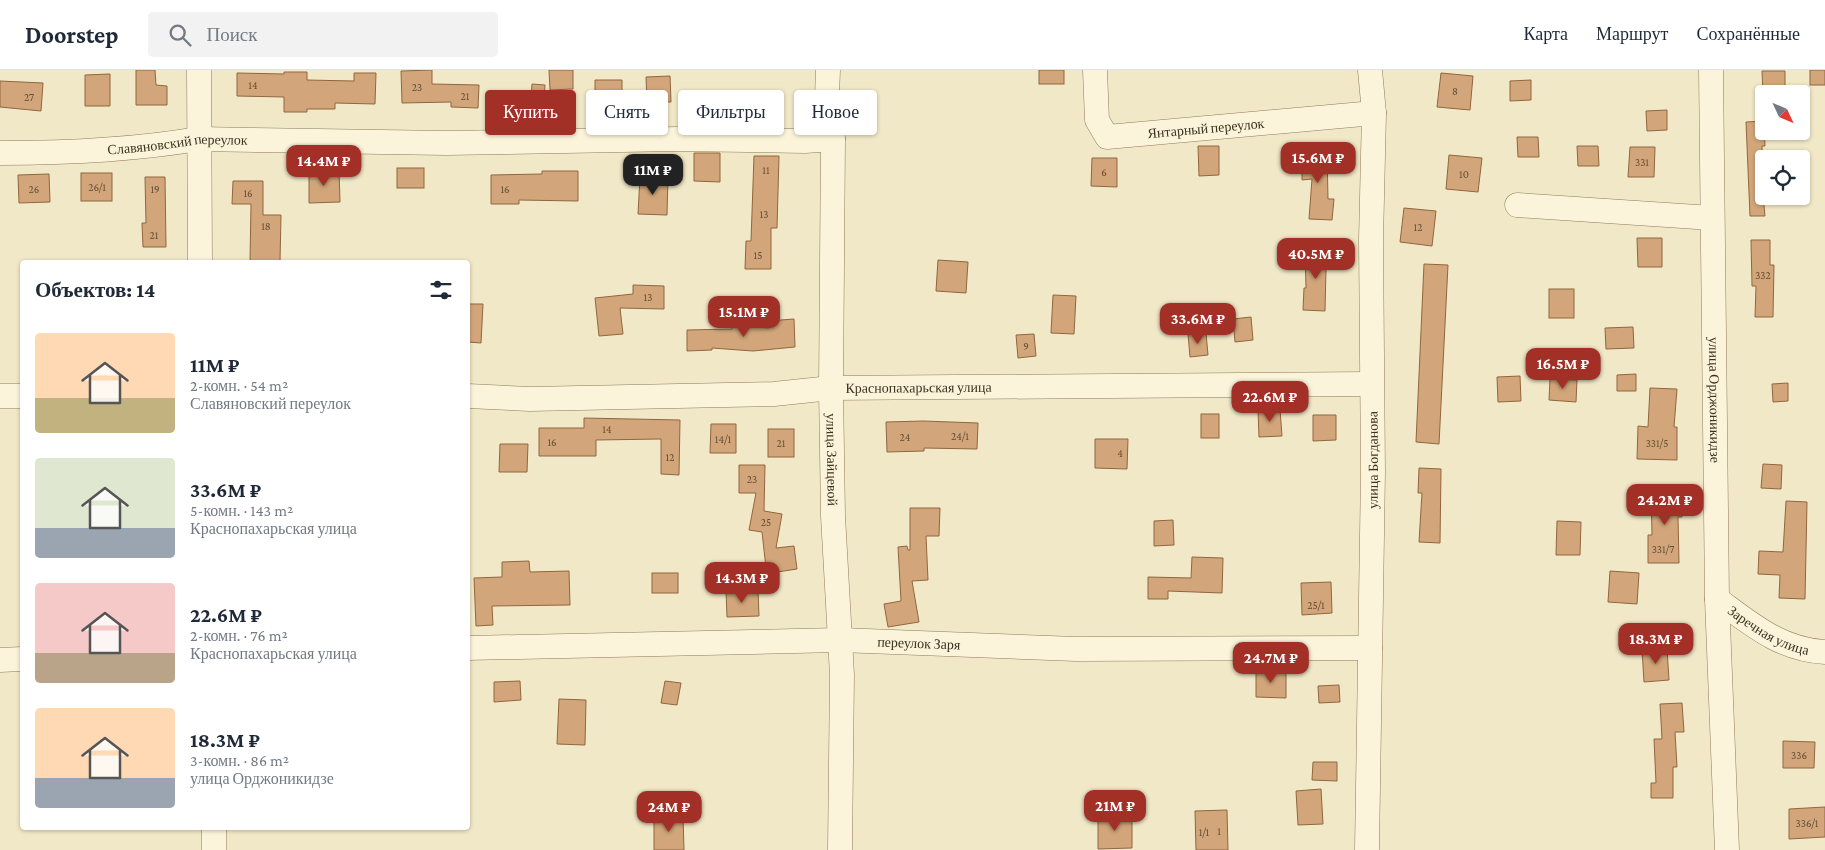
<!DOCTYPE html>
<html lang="ru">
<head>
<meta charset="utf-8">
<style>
	:root { --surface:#fff; --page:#f2f2f3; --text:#1f2937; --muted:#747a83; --line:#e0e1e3; --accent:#a23026 }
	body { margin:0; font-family:"Crimson Pro",serif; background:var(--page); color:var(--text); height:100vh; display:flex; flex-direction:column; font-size:19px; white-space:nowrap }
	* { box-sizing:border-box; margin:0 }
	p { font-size:16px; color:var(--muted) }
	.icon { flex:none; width:28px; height:28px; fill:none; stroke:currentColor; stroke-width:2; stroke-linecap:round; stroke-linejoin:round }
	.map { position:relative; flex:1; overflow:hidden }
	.details { position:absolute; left:20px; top:190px; width:450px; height:570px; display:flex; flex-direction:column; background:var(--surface); border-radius:5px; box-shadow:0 1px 4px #0004 }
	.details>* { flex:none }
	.top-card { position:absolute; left:485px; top:20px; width:475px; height:45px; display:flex; gap:10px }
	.needle { width:32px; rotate:134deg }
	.buttons { position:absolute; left:1755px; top:15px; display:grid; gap:10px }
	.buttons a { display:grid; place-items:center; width:55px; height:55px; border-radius:5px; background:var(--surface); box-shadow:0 1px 4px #0004; font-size:25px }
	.price { position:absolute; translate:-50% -42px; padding:0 11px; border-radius:10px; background:var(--accent); color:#fff; font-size:16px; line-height:32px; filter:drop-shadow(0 1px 2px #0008) }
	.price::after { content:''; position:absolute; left:50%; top:30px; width:15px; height:11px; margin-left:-8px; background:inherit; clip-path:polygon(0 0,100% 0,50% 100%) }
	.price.on { background:#222; color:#fff }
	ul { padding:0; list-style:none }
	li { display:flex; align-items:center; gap:15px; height:125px; padding:0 15px }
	li span { display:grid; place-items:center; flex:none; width:140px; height:100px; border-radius:5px; color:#555 }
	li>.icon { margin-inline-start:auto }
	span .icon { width:60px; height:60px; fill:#fffc; stroke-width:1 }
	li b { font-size:21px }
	h2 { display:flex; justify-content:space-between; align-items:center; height:60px; padding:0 15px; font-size:21px }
	.pill { padding:0 18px; border-radius:5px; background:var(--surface); box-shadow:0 1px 4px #0004; font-size:18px; line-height:45px }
	.pill.on { background:var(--accent); color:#fff }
	header { display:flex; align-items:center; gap:30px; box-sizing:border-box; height:70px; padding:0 25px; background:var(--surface); border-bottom:1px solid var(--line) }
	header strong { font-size:24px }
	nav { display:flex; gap:28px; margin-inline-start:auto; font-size:18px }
	.search { width:350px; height:45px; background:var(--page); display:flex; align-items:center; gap:12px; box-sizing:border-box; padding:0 18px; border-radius:5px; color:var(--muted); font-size:19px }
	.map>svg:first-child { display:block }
	.building { fill:#d2a67a; stroke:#90663e }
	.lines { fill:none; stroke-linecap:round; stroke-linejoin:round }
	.minor-casing { stroke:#8f7b5a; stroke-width:25 }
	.minor { stroke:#fbf4db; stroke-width:24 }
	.labels { text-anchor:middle; stroke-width:4.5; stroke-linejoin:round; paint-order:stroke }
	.number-label { font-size:11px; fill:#634e36 }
	.street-label { font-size:14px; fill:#3e311f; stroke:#f8f1d7 }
</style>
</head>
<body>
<header>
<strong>Doorstep</strong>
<div class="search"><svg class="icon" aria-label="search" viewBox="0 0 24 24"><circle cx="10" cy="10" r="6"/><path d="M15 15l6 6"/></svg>Поиск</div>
<nav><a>Карта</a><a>Маршрут</a><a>Сохранённые</a></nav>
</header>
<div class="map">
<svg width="1825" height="780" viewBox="0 0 1825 780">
	<rect width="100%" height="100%" fill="#f1e8c7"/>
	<!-- building -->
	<g class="building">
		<path d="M136,0H155L156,15L167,16V35H136Z"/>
		<path d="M432,0V14L479,15L478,38L451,37V32L402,33L401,1Z"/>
		<path d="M549,0H573V19L550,20Z"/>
		<rect x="1039" y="0" width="25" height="14"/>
		<rect x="1810" y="0" width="15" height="15"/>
		<path d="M1762,1H1785V24H1763Z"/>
		<path d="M284,2H307V10L354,11V3H376L375,34L335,33V39H307V42H284V27L237,26V3L284,4Z"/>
		<path d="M1441,3L1473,6L1470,40L1437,37Z"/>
		<path d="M110,4V36H85V5Z"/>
		<path d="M670,6L671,32H647L646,7Z"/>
		<path d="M595,10H622V34L595,35Z"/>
		<path d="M1531,10V30L1510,31V11Z"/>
		<path d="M0,11L43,13L41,41L0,37Z"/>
		<path d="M532,14L545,15L543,44L530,43Z"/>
		<path d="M1667,40V60L1647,61L1646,41Z"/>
		<path d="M1764,51L1765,76H1762L1763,125L1765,146H1750L1746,52Z"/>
		<path d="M1517,67H1538L1539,87H1518Z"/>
		<path d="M1198,76H1219V105L1199,106Z"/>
		<path d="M1577,76H1598L1599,96H1578Z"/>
		<path d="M1630,77H1655L1654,107H1628Z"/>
		<path d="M1327,81L1328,129H1334L1332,150L1309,149L1312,109L1302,110V82Z"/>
		<path d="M694,83H720V112L694,111Z"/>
		<path d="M1449,85L1482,88L1478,122L1446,119Z"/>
		<path d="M754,86H779L777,158H771V199H745L746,171H751Z"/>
		<path d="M1092,88H1117V117L1091,116Z"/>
		<rect x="397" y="98" width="27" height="20"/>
		<path d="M339,100L340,132L309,133V101Z"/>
		<path d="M542,101H578V131L519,130V134H491V105L542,104Z"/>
		<rect x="81" y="103" width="31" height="28"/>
		<path d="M49,104L50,132L19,133L18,105Z"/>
		<path d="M145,107H165L166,177H143L142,153H146Z"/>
		<path d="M640,107L668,108L667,145L638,144Z"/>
		<path d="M233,111H263V145H281L280,192H250L251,134H232Z"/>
		<path d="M1404,138L1436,141L1432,176L1400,172Z"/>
		<path d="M1637,168H1662V197H1638Z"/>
		<path d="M1751,170H1770V195H1774L1773,247H1755L1756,216H1752Z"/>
		<path d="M1305,180H1329L1330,197L1326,198L1325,241L1303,240L1304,218H1306Z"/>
		<path d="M938,190L968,192L966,223L936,221Z"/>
		<path d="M1424,194L1448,195L1439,374L1416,372Z"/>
		<path d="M633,215L664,216V239L620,238L623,264L599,266L595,228L633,224Z"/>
		<rect x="1549" y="219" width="25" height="29"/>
		<path d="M1053,225L1076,226L1074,264L1051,263Z"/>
		<path d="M468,234H483L481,273L468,272Z"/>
		<path d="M1251,247L1253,270L1235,272L1233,249Z"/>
		<path d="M794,249L795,277L753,281L712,278V280L687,281V260L732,259V255L769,258L768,251Z"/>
		<path d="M1633,257L1634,278L1606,279L1605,258Z"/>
		<path d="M1206,263L1208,285L1190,287L1188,264Z"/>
		<path d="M1034,264L1036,286L1018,288L1016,265Z"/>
		<path d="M1636,304V321H1617V305Z"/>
		<path d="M1520,306L1521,331L1498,332L1497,307Z"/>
		<path d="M1550,309L1577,310L1576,332L1549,330Z"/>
		<path d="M1788,313V331L1773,332L1772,314Z"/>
		<path d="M1650,318L1677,319L1674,357H1677V390L1637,389L1638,356L1648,357Z"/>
		<path d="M1280,339L1282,366L1259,367L1258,341Z"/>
		<rect x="1201" y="344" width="18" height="24"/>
		<path d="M1313,345H1336V370L1313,371Z"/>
		<path d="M584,348L680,350L679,405L661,404V369L596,370V386H539V358H584Z"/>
		<path d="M923,351L978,353L977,379L924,378V381L887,382L886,352Z"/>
		<path d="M711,354H736V383H710Z"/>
		<rect x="768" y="359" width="26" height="28"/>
		<path d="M1095,369H1128L1127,399L1095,398Z"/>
		<path d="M500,374H528L527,402H499Z"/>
		<path d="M1763,394L1782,395L1781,419L1761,418Z"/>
		<path d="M739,395H765L764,441L782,444L776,478L794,476L797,499L771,503L770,507H767L762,462L749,460L756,423H739Z"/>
		<path d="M1419,398L1441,399L1440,473L1419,472L1422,423H1418Z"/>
		<path d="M1681,419L1682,447H1678L1679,493H1648V465H1652L1651,420Z"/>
		<path d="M1786,431L1807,432L1805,529L1779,528L1780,505L1758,504L1759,481L1783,482Z"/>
		<path d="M910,438H940L939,466H926L928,510L912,511L919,552L888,557L884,534L901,531L898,477L907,476L908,480H910Z"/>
		<path d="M1173,450L1174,475L1154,476V451Z"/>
		<path d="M1557,451L1581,452L1580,485H1556Z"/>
		<path d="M1192,487L1223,488L1222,523L1168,521V529H1148V507L1191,508Z"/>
		<path d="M529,491L530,502L569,501L570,535L492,536L493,555L476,556L474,508L502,507V492Z"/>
		<path d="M1610,501L1639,503L1637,534L1608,532Z"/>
		<rect x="652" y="503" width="26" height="20"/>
		<path d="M1331,512L1332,543L1302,545L1301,513Z"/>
		<path d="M758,520L759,546L727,547L726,521Z"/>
		<path d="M1667,578L1669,610L1644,612L1642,580Z"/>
		<path d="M1256,601H1286V628L1256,627Z"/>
		<path d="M520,611L521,630L494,632V612Z"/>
		<path d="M665,611L681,613L677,635L661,633Z"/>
		<path d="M1339,615L1340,632L1319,633L1318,616Z"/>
		<path d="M559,629L586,630L585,675L557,674Z"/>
		<path d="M1682,633L1684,662H1675L1677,697H1673V728H1651V713H1656L1654,669H1662L1660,634Z"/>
		<path d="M1783,671L1815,672L1814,698H1783Z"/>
		<path d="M1313,692H1337V711L1312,710Z"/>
		<path d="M1321,719L1323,754L1298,755L1296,721Z"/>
		<path d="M1825,737V767L1789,769V739Z"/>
		<path d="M1227,740L1228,780H1196L1195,741Z"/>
		<path d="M683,746L684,780H654V747Z"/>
		<path d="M1132,746V778L1098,779V747Z"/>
	</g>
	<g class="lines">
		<defs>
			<g id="minor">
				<path d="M199,0L200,192"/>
				<path id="s1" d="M828,0L827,26L833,69L831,318L833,446L842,605L840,780"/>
				<path id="s2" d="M1095,0L1097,50L1107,67L1374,43"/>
				<path id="s3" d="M1711,0L1717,529L1727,780"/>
				<path id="s4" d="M0,83C66,83 133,80 198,69L446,73L678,69L805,71L833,69"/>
				<path d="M1517,135L1712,148"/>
				<path d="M0,326H22"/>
				<path id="s5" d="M468,326L530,329L774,324L831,318L1371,314"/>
				<path id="s6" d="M1717,529C1751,554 1781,580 1825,582"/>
				<path id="s7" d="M468,578L840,570L1076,579L1370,578"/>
				<path d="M0,590L22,589"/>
				<path d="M214,780V758"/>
				<path id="s8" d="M1367,780L1373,402L1371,170L1374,43L1370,0"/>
			</g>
		</defs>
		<!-- minor casing -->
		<use href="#minor" class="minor-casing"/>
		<!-- minor -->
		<use href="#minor" class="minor"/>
	</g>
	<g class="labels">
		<!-- number labels -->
		<g class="number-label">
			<text x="253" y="19">14</text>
			<text x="417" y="21">23</text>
			<text x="1455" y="25">8</text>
			<text x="465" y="30">21</text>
			<text x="29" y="31">27</text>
			<text x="1642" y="96">331</text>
			<text x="766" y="104">11</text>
			<text x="1104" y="106">6</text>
			<text x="1464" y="108">10</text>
			<text x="97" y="121">26/1</text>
			<text x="34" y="123">26</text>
			<text x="155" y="123">19</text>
			<text x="505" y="123">16</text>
			<text x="248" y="127">16</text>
			<text x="764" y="148">13</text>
			<text x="266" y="160">18</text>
			<text x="1418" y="161">12</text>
			<text x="154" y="169">21</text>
			<text x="758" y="189">15</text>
			<text x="1763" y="209">332</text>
			<text x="648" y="231">13</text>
			<text x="1026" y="280">9</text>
			<text x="607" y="363">14</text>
			<text x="960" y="370">24/1</text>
			<text x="905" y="371">24</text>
			<text x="723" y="373">14/1</text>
			<text x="552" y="376">16</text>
			<text x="781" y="377">21</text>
			<text x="1657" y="377">331/5</text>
			<text x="1120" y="387">4</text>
			<text x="670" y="391">12</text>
			<text x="752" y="413">23</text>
			<text x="766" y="456">25</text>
			<text x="1663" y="483">331/7</text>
			<text x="1316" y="539">25/1</text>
			<text x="1799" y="689">336</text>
			<text x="1807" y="757">336/1</text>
			<text x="1219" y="765">1</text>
			<text x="1204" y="766">1/1</text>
		</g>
		<!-- street labels -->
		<g class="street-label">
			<text dy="5" stroke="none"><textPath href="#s2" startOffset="169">Янтарный переулок</textPath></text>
			<text dy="5" stroke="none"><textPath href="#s4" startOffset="178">Славяновский переулок</textPath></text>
			<text dy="5" stroke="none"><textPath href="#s5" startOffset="451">Краснопахарьская улица</textPath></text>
			<text dy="5" stroke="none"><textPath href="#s3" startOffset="330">улица Орджоникидзе</textPath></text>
			<text dy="5" stroke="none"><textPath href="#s1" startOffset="390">улица Зайцевой</textPath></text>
			<text dy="5" stroke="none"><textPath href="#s8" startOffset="390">улица Богданова</textPath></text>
			<text dy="5" stroke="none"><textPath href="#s6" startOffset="61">Заречная улица</textPath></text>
			<text dy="5" stroke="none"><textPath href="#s7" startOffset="451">переулок Заря</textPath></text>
		</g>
	</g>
</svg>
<div class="buttons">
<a><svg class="needle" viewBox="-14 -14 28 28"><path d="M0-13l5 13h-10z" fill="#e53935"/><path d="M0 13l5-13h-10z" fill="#747a83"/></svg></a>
<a><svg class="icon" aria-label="locate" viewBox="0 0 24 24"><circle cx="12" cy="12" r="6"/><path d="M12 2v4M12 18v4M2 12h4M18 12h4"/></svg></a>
</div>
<b class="price" style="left:1318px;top:114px">15.6M ₽</b>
<b class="price" style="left:324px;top:117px">14.4M ₽</b>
<b class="price on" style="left:653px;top:126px">11M ₽</b>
<b class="price" style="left:1316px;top:210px">40.5M ₽</b>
<b class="price" style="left:744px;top:268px">15.1M ₽</b>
<b class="price" style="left:1198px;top:275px">33.6M ₽</b>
<b class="price" style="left:1563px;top:320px">16.5M ₽</b>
<b class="price" style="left:1270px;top:353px">22.6M ₽</b>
<b class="price" style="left:1665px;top:456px">24.2M ₽</b>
<b class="price" style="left:742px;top:534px">14.3M ₽</b>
<b class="price" style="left:1656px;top:595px">18.3M ₽</b>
<b class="price" style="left:1271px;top:614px">24.7M ₽</b>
<b class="price" style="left:1115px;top:762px">21M ₽</b>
<b class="price" style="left:669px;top:763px">24M ₽</b>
<div class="top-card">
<a class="pill on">Купить</a>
<a class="pill">Снять</a>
<a class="pill">Фильтры</a>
<a class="pill">Новое</a>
</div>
<section class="details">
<h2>Объектов: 14<svg class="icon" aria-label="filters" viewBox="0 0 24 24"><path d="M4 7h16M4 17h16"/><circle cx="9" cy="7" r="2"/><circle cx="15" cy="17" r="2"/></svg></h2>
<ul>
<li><span style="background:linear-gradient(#ffd9b3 65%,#c2b280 0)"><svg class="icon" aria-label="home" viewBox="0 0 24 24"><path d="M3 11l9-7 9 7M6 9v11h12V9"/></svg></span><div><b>11M ₽</b><p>2-комн. · 54 m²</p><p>Славяновский переулок</p></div></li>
<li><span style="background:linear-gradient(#dfe7d0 70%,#9aa5b1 0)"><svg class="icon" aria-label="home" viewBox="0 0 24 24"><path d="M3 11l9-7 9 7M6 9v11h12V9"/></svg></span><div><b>33.6M ₽</b><p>5-комн. · 143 m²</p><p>Краснопахарьская улица</p></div></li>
<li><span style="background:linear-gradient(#f6c9c9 70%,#b9a48a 0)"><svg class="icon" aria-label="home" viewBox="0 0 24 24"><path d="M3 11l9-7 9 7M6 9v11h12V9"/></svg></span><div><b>22.6M ₽</b><p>2-комн. · 76 m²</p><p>Краснопахарьская улица</p></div></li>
<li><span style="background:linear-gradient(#ffd9b3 70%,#9aa5b1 0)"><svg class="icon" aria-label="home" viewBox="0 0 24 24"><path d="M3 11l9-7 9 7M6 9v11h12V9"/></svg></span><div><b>18.3M ₽</b><p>3-комн. · 86 m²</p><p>улица Орджоникидзе</p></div></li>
</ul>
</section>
</div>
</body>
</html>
